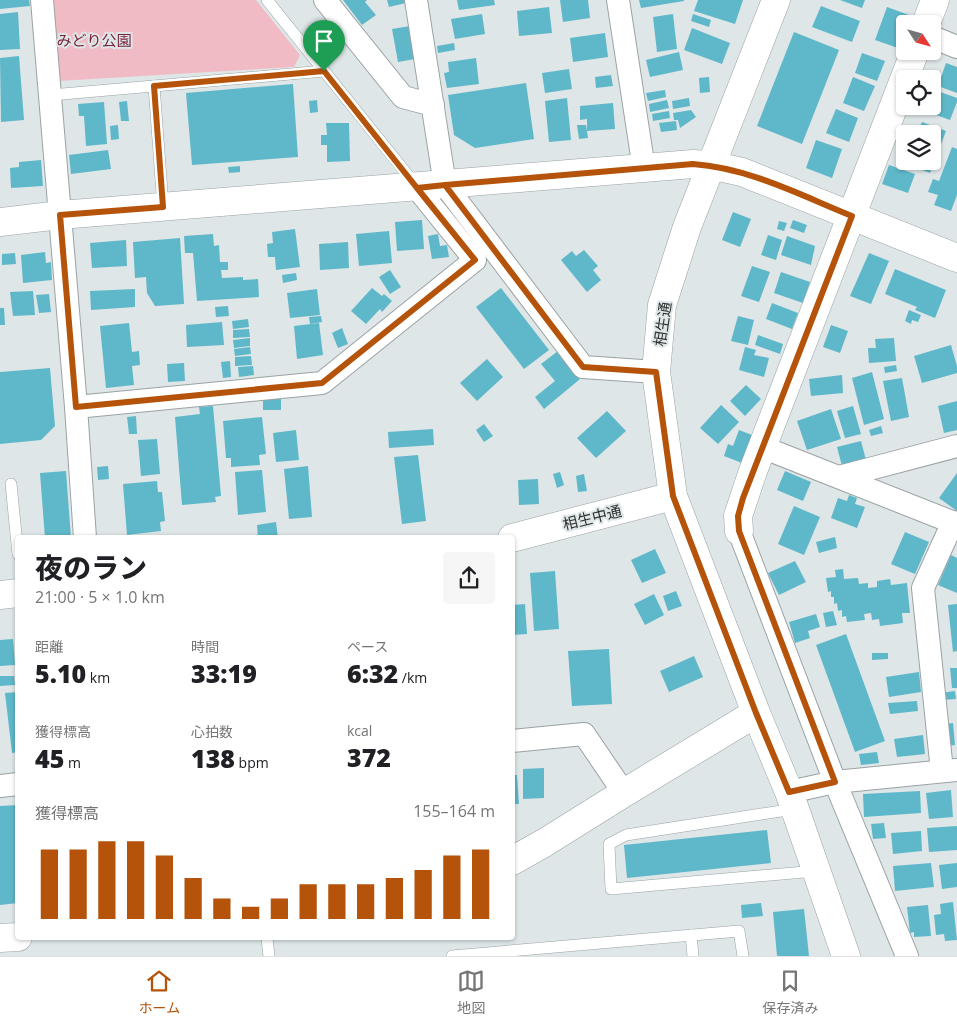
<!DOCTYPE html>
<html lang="ja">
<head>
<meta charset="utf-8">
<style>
  body { margin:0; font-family:"Open Sans","Noto Sans JP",sans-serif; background:#f6f6f6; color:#202124; height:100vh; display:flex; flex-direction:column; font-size:19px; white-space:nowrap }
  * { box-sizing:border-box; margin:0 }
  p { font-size:16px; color:#757577 }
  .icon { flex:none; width:28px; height:28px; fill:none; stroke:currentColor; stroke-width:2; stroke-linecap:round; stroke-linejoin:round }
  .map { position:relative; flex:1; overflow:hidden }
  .panel { position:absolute; left:15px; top:535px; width:500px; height:405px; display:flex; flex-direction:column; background:#fff; border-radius:5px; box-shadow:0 1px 4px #0004 }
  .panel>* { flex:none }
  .needle { width:32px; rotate:126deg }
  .tools { position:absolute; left:896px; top:15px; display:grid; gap:10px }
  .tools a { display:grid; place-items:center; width:45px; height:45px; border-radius:5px; background:#fff; box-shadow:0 1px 4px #0004; font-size:25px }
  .pin { position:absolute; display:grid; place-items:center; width:42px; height:42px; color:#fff; margin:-51px -21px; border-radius:50% 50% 50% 0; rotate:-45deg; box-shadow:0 0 5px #0007 }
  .pin .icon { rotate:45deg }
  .round { display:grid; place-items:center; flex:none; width:52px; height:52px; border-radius:5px; background:#f6f6f6 }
  .overview { display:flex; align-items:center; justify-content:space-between; height:85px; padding:0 20px }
  h1 { font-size:28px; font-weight:800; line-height:38px }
  .stats { display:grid; grid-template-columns:repeat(3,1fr); gap:8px; height:85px; padding:5px 20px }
  .stats div { display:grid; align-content:center }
  .stats b { font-size:25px; font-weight:800 }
  .stats small { font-size:14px; font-weight:400 }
  .stats p { font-size:14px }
  .chart { height:140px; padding:10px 20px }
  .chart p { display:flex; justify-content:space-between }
  .chart svg { width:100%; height:90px; margin-top:5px; stroke:#b45309; stroke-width:6 }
  .tabs { display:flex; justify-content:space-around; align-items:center; height:70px; border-top:1px solid #e0e0e0; background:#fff; font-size:14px; color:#757577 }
  .tabs a { display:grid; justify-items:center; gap:2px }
  .tabs .active { color:#b45309 }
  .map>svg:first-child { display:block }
</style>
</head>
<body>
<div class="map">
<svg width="957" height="956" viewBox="0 0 957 956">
  <rect width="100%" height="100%" fill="#dee6e7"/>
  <!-- green -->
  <polygon fill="#f1bbc5" points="50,0 256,0 300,55 294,67 58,81"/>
  <!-- building -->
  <g fill="#5fb8c9">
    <polygon points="0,0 29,0 30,6 0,9"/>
    <polygon points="343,0 367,0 365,2 376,15 362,25"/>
    <polygon points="387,0 405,0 406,3 389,7"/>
    <polygon points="457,0 494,0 495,5 459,10"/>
    <polygon points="560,0 588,0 590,18 563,22"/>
    <polygon points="639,0 684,0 684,1 641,8"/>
    <polygon points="698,0 743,0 735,24 694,11"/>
    <polygon points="840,0 865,0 862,8"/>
    <polygon points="821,6 860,21 852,42 812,27"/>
    <polygon points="549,7 552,33 519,36 517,11"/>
    <polygon points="887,7 909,15 898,48 875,40"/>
    <polygon points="18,12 20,49 0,50 0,14"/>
    <polygon points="482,14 485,34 455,39 451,19"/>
    <polygon points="673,14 677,49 657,52 653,17"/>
    <polygon points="693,14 711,20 709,27 691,21"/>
    <polygon points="410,26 415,59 398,62 392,29"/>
    <polygon points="692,28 730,43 722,64 684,50"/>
    <polygon points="794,32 839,50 802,144 757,126"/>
    <polygon points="605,33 608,57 573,62 570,38"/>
    <polygon points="454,43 455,50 438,53 437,46"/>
    <polygon points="679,52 683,70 650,77 646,60"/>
    <polygon points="862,53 885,61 877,81 855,73"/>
    <polygon points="19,56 24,120 1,122 0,58"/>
    <polygon points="476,58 479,84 447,88 444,73 449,72 448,62"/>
    <polygon points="946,63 957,67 957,93 938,86"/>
    <polygon points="569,69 572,89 545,93 542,73"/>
    <polygon points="611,75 613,86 596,88 595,77"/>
    <polygon points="709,77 710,92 700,93 699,78"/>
    <polygon points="853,77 875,86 864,111 843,103"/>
    <polygon points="526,83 534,139 475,148 454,135 448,95"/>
    <polygon points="293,84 298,157 192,165 186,93"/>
    <polygon points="932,89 957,98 957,102 950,120 922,110 923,106 932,106"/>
    <polygon points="665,90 666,97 648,101 646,93"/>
    <polygon points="567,98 571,140 549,142 545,101"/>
    <polygon points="689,98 690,106 673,109 672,101"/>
    <polygon points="317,100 318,112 310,113 309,101"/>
    <polygon points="667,100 669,108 650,112 649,104"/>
    <polygon points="127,101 129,121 121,121 119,102"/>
    <polygon points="104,102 107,144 86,146 84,116 79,116 78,104"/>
    <polygon points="613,103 615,129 587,131 587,119 580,120 580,106"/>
    <polygon points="836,109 858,118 849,142 826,133"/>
    <polygon points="691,110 696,117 680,128 678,120 680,120 674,120 673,113"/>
    <polygon points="669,111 670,118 653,121 652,114"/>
    <polygon points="676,121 677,130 661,132 659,123"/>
    <polygon points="922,122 946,131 930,173 903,163 904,161 932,161 932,134 917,134"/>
    <polygon points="326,123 349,123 350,161 327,162 327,145 321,145 321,135 327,135"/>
    <polygon points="118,125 119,139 111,140 110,126"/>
    <polygon points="577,125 586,125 588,138 579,139"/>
    <polygon points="816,140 842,149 832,178 806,168"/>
    <polygon points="952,147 957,149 957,195 951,211 934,205 938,195 928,192 933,179 939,181"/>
    <polygon points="108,150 111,169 71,174 69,155"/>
    <polygon points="41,160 43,186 11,188 10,168 19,167 19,162"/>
    <polygon points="889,165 915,174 908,193 882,184"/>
    <polygon points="240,166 240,172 229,173 228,167"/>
    <polygon points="733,212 751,219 740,247 722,240"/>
    <polygon points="422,220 424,249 397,251 395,222"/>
    <polygon points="793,220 807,225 804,233 790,228"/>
    <polygon points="779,221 787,223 784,231 777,229"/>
    <polygon points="295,229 300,267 276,270 275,257 268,257 267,244 273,243 272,232"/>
    <polygon points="389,231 392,263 359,266 356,234"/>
    <polygon points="213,234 214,246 219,245 220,262 228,262 228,270 221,270 222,278 243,277 243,280 258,279 259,297 197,301 193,253 185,253 184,236"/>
    <polygon points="438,234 440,246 447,245 449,257 432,259 428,236"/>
    <polygon points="768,235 782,240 776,260 761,255"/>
    <polygon points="787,236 815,246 811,265 781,255"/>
    <polygon points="180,238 184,304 155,306 147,293 146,277 135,278 133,242"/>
    <polygon points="126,240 127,266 92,268 90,243"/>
    <polygon points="348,242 349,268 320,270 319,244"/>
    <polygon points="584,250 598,266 593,270 601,280 587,292 561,260 572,251 576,256"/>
    <polygon points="45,252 46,263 51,262 52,280 23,283 21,255"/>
    <polygon points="15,253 16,264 2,265 2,254"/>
    <polygon points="869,253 889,261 871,304 850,296"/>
    <polygon points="752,266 770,272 759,302 741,296"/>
    <polygon points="895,269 946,290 935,318 915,310 917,307 885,294"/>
    <polygon points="390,270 401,287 390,294 379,277"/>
    <polygon points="781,272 810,282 803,303 774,293"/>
    <polygon points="296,273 297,280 283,283 282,275"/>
    <polygon points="372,288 382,296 384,294 392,301 382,312 380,309 366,324 351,311"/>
    <polygon points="501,288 549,350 524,369 476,307"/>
    <polygon points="135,289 135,307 91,310 90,291"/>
    <polygon points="317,289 320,315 290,318 287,293"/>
    <polygon points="33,291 35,315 13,316 10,292"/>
    <polygon points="49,294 51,312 39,313 36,295"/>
    <polygon points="772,303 798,313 792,329 766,319"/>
    <polygon points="228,306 229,316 216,317 215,307"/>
    <polygon points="0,308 4,308 5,325 0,325"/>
    <polygon points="909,310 921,315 918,322 912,320 911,324 905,321"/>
    <polygon points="321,316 322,322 310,324 309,317"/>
    <polygon points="738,316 754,320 748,345 731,341"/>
    <polygon points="248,319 249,327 233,329 232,321"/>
    <polygon points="222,322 224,345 187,347 186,325"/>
    <polygon points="129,323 132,352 139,351 140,365 132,366 134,385 106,388 100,326"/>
    <polygon points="319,323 323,355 297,359 294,326"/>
    <polygon points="831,325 848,331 840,353 823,347"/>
    <polygon points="342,328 348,344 338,348 332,333"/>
    <polygon points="249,329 250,337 233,338 233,330"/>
    <polygon points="758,335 783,344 780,354 755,345"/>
    <polygon points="250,338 250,346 234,348 233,340"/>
    <polygon points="894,338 896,361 869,363 868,348 876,348 875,339"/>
    <polygon points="951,345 957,366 957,373 922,383 914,356"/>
    <polygon points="250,347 251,354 235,356 234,349"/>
    <polygon points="745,347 756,350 754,355 769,358 764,377 739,370"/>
    <polygon points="558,351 580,379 544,409 535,397 555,381 541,364"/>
    <polygon points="251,356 252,365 235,366 235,357"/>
    <polygon points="487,359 503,377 477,401 460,383"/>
    <polygon points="230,361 231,377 223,378 221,362"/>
    <polygon points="184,363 185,381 168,382 167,364"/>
    <polygon points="896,365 897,371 885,373 884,367"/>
    <polygon points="253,366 254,375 239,377 238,367"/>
    <polygon points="50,368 55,426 41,440 0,444 0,372"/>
    <polygon points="872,372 884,419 864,425 852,378"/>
    <polygon points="842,375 843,393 811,396 809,379"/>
    <polygon points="902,378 909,417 891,421 883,381"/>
    <polygon points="746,385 761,399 745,416 730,401"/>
    <rect x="263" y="399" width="18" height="11"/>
    <polygon points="957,401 957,430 944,433 938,406"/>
    <polygon points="721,405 739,422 718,444 700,428"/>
    <polygon points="213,406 221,496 215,497 216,502 182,505 175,417 200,414 199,407"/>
    <polygon points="853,406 861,434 845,438 837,411"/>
    <polygon points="831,409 841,439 807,450 797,421"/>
    <polygon points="607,411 626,431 596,458 577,438"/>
    <polygon points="136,416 137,434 129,434 127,417"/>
    <polygon points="262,417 266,454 259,455 260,465 231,467 231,458 226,458 223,421"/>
    <polygon points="484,424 493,436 484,442 476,430"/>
    <polygon points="881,426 883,433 871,436 869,430"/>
    <polygon points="433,429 434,445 389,448 388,432"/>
    <polygon points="296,430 299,460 276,462 273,433"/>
    <polygon points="739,430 752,435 742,463 724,456 728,444 733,446"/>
    <polygon points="157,439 160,474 141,476 138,440"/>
    <polygon points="861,441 866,460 842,466 837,447"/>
    <polygon points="418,455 426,521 402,524 394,457"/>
    <polygon points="108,466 109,479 98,480 97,467"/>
    <polygon points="308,466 312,517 289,519 284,469"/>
    <polygon points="262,470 266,512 238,515 235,472"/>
    <polygon points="66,471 71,538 45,538 40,473"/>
    <polygon points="785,471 811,482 803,501 777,490"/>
    <polygon points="560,472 564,485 557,488 553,474"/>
    <polygon points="957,473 957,511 939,498"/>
    <polygon points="584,474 587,491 578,492 576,476"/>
    <polygon points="538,479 539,504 519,505 518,480"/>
    <polygon points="157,481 158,492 162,492 165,521 160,522 161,531 127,535 123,484"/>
    <polygon points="849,495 857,498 855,504 865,507 857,528 831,518 838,498 847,501"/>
    <polygon points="794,506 820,517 804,555 778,544"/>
    <polygon points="276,522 278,538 258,538 257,525"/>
    <polygon points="905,532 929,542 915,574 891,564"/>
    <polygon points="835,537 837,548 819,553 816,542"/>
    <polygon points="655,549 666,573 642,583 631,560"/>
    <polygon points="951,555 957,558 957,593 938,585"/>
    <polygon points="795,561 806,582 779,595 768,573"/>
    <polygon points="843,569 844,579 858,578 859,584 868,583 868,588 877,587 877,581 890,579 891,585 907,583 910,613 902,613 903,623 880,626 879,619 872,620 871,613 864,614 865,620 847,622 846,616 842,617 842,610 838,611 837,603 834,604 834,597 831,597 831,591 828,592 826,578 836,577 835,570"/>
    <polygon points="555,571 559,629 534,631 530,573"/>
    <polygon points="676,591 682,606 668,611 663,596"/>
    <polygon points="654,594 664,615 645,625 634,604"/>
    <polygon points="525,604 527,634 512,635 512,605"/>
    <polygon points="957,604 957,651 953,652 948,605"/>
    <polygon points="833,611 837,625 826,627 823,613"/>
    <polygon points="816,614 820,627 808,631 810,638 795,643 789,622"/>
    <polygon points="846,634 885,741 855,752 816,645"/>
    <polygon points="13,639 15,665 0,666 0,640"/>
    <polygon points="609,649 612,704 572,706 568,651"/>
    <polygon points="872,653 888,653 888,659 872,660"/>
    <polygon points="694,656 703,677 669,692 660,671"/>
    <polygon points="950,668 957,668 957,688 952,688"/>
    <polygon points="919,672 921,692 889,697 886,677"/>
    <polygon points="0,676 14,676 15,685 0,686"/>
    <polygon points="955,691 956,699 942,700 941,693"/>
    <polygon points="18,692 18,752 12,753 5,693"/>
    <polygon points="917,701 918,711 890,714 888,703"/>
    <polygon points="953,723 955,745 948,746 945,724"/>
    <polygon points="923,735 925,754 897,757 894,739"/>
    <polygon points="877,752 879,763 861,765 859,754"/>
    <polygon points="544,768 544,798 523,799 523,769"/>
    <polygon points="512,775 517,775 519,804 512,804"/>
    <polygon points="951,790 953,817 929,819 926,793"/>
    <polygon points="920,791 921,813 864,817 863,794"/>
    <polygon points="18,805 18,903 0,905 0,806"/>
    <polygon points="884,823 886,838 873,839 871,824"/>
    <polygon points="957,826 957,850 929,852 927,828"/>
    <polygon points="767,830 771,863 627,878 624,845"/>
    <polygon points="921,831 922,851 893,854 891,833"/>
    <polygon points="931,863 934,887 895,891 893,866"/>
    <polygon points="957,863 957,887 942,889 939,865"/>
    <polygon points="953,902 957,940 945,941 944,934 936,935 934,915 941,914 940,904"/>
    <polygon points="761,903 763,916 742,918 741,905"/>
    <polygon points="928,905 931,936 914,937 914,932 910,933 907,907"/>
    <polygon points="804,909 809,956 777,956 773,912"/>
  </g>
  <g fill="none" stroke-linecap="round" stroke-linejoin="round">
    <defs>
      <g id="lane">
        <polyline points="267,0 415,184"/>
        <polyline points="154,86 163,206"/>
        <polyline points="51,95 324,71"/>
        <polyline points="11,484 18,554"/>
        <polyline points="794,809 626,835 609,844 611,889 816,871"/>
        <polyline points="691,935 693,956"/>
        <polyline points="267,938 269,956"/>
        <polyline points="452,956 739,931 743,956"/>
      </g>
      <g id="street">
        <polyline points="42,0 76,407 85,538"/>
        <polyline points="325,0 403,97 433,105"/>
        <polyline points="416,0 445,185 583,367 656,372"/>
        <polyline points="618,0 644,169"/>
        <polyline points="932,37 957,47"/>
        <polyline points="76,407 322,383 475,260 417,188"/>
        <polyline points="762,447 957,524"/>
        <polyline points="839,477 957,446"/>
        <polyline points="739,531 835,782 907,956"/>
        <polyline points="512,741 584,734 624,793"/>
        <polyline points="942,771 923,588 953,522"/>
        <polyline points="0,786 18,784"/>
        <polyline points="789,792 835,782 956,770"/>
      </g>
      <g id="secondary">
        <polyline points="776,0 687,227 662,305 656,372 673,496 756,713 789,792 846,956"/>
        <polyline points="926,24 935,0"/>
        <polyline points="0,222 60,215 693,164 710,165 742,172 957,258"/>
        <polyline points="739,531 738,516 753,471 915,51"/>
        <polyline points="512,538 673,496"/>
        <polyline points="0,595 18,593"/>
        <polyline points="512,861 544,843 624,793 756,713"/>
        <polyline points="0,938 18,937"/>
      </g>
    </defs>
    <!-- lane casing -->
    <use href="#lane" stroke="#9ba2a4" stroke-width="12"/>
    <!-- street casing -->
    <use href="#street" stroke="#9ba2a4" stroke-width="24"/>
    <!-- secondary casing -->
    <use href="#secondary" stroke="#9ba2a4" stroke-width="29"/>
    <!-- lane -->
    <use href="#lane" stroke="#fff" stroke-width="11"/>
    <!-- street -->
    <use href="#street" stroke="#fff" stroke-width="22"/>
    <!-- secondary -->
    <use href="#secondary" stroke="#fff" stroke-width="28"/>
  </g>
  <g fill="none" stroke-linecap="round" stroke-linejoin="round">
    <defs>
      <path id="route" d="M324,71L154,86L163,207L60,215L76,407L322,383L475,260L417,188L445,185L583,367L656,372L673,496L756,713L789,792L835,782L739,531L738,516L743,498L852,216C800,195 749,168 693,164L445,185L417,188L324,71"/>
    </defs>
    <!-- route casing -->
    <use href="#route" stroke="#fff" stroke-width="10"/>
    <!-- route -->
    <use href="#route" stroke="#b45309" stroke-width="6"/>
  </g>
  <g text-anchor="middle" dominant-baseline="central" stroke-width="4" stroke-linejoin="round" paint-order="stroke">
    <!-- park labels -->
    <g font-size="15" fill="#78233c" stroke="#dee6e7">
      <text x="94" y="40">みどり公園</text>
    </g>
    <!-- street labels -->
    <g font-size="15" fill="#2d3030" stroke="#dee6e7">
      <text transform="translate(662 324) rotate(-82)">相生通</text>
      <text transform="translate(592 517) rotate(-14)">相生中通</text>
    </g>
  </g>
</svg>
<div class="tools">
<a><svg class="needle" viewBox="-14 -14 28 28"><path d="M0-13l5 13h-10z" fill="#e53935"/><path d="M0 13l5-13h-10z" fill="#757577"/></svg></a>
<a><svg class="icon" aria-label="locate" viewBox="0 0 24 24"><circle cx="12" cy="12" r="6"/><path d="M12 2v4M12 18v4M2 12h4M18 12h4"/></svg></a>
<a><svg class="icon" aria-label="layers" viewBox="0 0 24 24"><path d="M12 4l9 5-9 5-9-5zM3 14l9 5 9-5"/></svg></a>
</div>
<div class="pin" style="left:324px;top:71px;background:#1e9e55"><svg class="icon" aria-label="arrive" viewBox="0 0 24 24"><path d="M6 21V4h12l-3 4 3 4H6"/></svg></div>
<section class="panel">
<div class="overview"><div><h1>夜のラン</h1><p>21:00 · 5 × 1.0 km</p></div><a class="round"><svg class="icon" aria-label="share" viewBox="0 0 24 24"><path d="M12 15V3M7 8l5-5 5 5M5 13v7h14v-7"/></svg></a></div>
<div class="stats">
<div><p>距離</p><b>5.10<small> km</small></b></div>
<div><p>時間</p><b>33:19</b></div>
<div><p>ペース</p><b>6:32<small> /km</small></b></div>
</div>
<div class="stats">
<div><p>獲得標高</p><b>45<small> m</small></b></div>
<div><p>心拍数</p><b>138<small> bpm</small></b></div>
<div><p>kcal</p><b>372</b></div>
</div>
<div class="chart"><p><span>獲得標高</span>155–164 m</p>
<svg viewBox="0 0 160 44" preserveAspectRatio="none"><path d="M5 44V10M15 44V10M25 44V6M35 44V6M45 44V13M55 44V24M65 44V34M75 44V38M85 44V34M95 44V27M105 44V27M115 44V27M125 44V24M135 44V20M145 44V13M155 44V10"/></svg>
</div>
</section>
</div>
<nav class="tabs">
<a class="active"><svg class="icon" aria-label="home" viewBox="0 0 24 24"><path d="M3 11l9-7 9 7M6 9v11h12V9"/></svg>ホーム</a>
<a><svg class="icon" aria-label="map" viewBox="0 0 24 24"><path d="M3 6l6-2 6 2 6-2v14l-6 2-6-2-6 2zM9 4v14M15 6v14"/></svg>地図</a>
<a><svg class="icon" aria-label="saved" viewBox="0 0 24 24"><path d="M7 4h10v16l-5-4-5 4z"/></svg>保存済み</a>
</nav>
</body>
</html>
